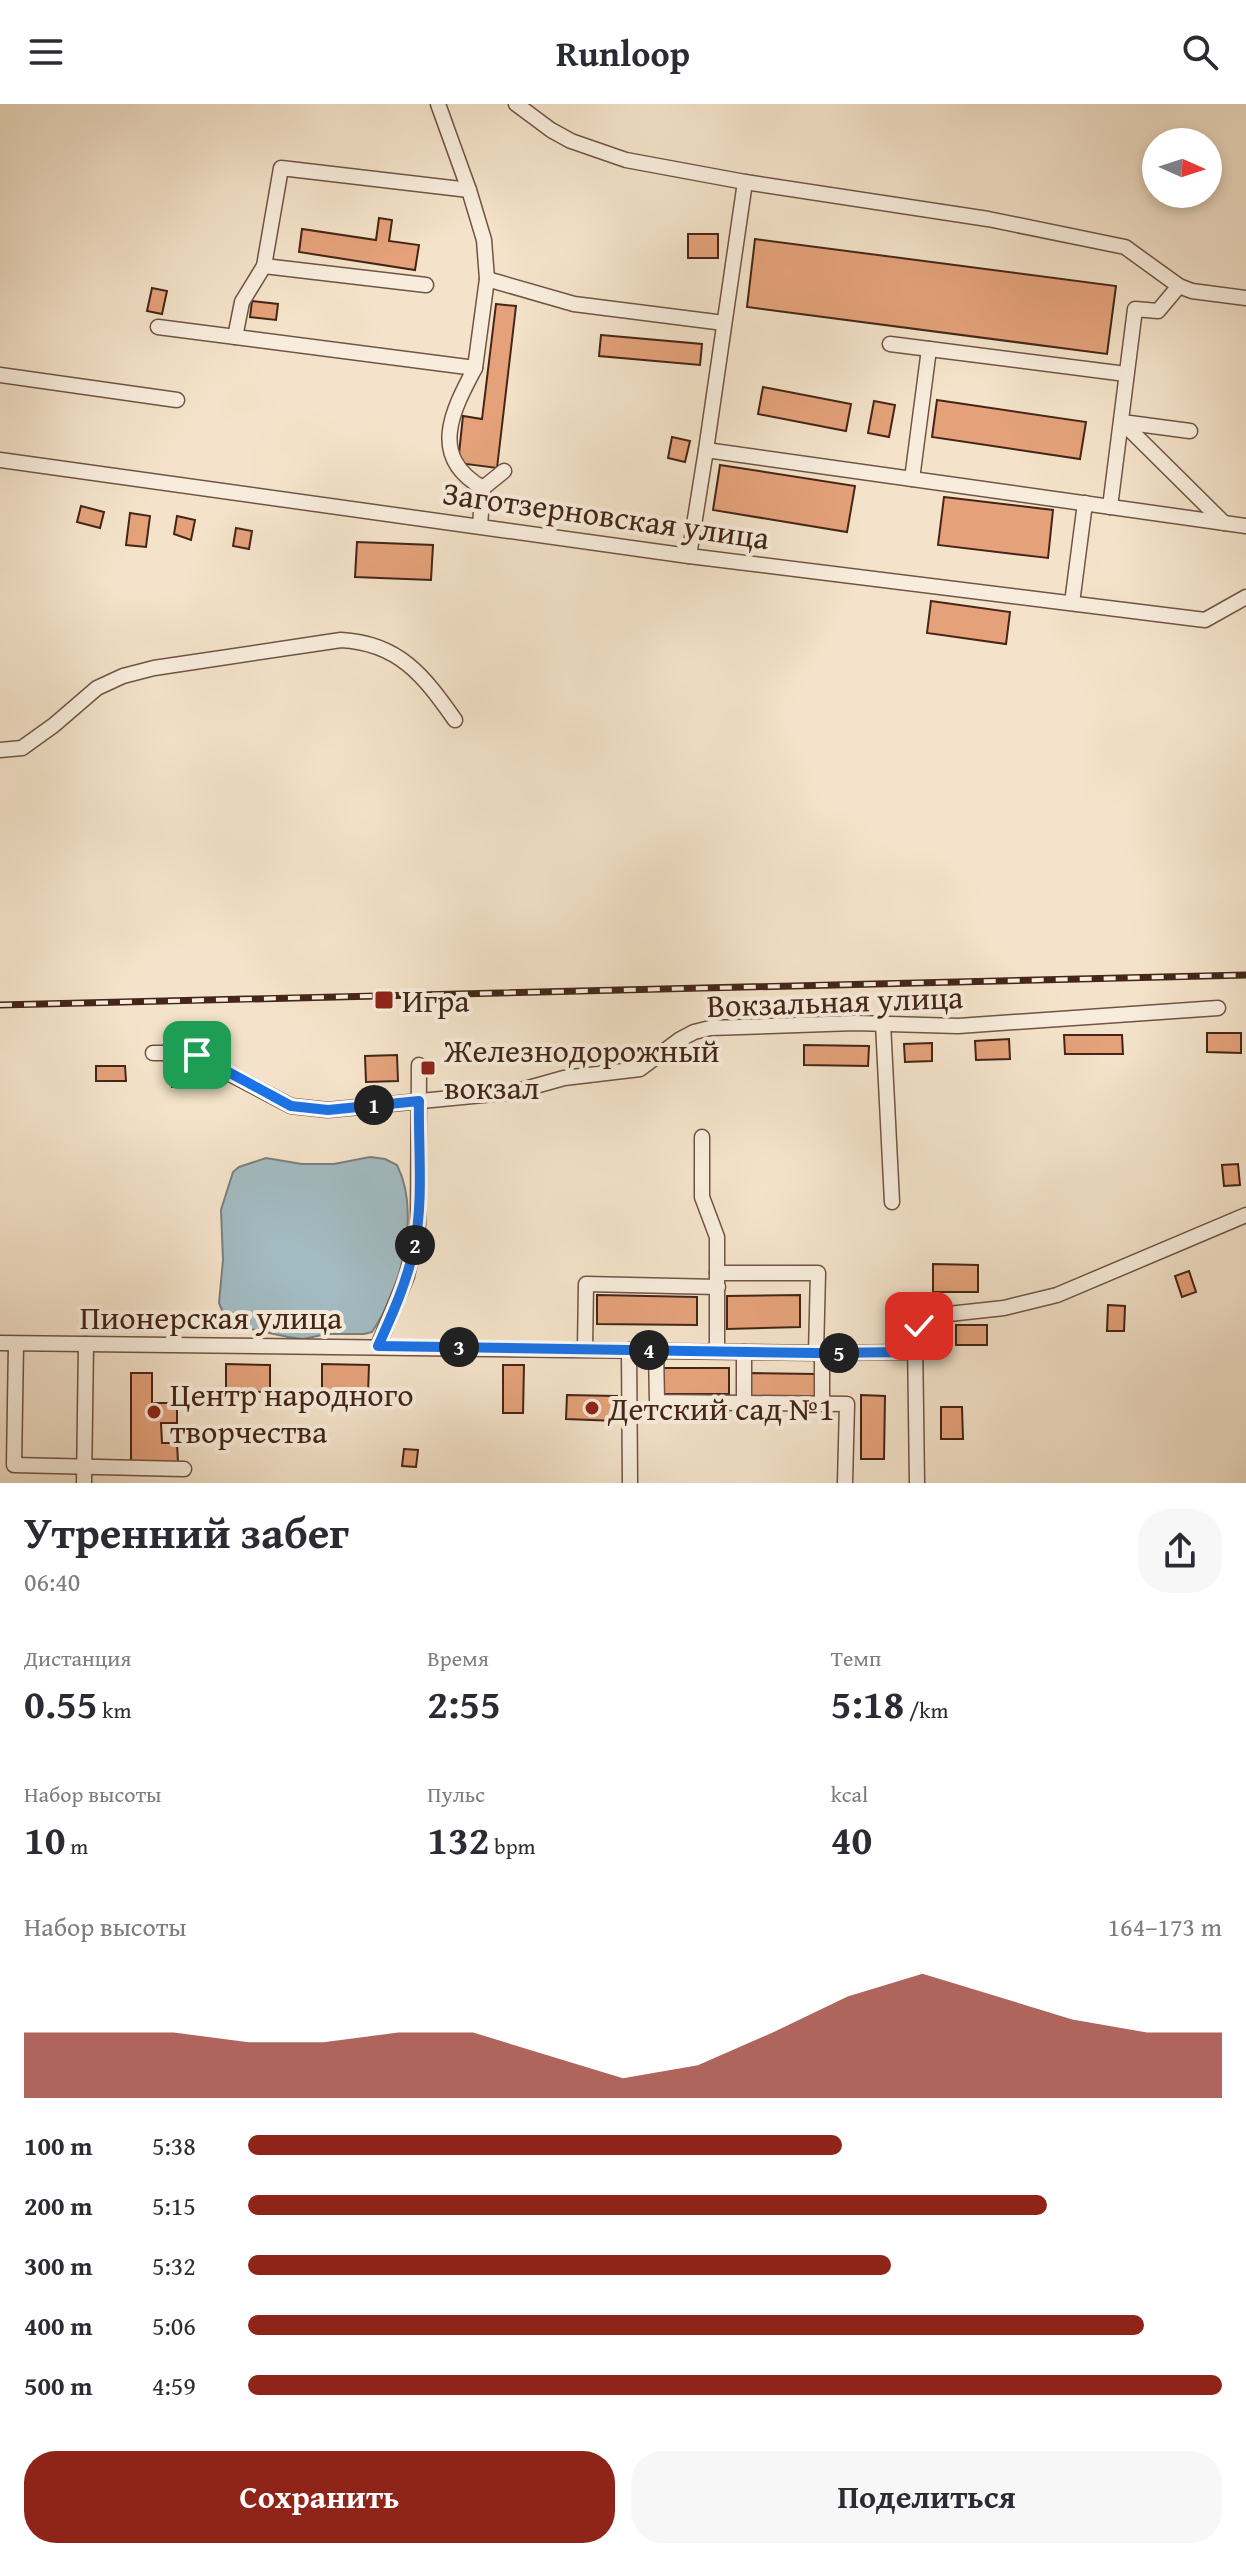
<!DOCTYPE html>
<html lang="ru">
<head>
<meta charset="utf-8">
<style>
  body { margin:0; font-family:"Gentium Book Plus",serif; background:#f7f7f7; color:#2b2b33; height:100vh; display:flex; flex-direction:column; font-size:30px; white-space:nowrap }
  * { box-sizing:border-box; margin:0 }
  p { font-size:26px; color:#7c7c81 }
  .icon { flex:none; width:44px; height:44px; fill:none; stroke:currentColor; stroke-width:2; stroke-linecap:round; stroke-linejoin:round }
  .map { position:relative; height:1379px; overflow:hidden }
  .drawer { display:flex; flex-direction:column; background:#fff; flex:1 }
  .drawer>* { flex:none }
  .needle { width:52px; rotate:93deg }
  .fabs { position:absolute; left:1142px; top:24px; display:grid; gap:16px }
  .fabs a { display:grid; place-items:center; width:80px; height:80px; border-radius:50%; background:#fff; box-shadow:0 4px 12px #0003; font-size:40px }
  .pin { position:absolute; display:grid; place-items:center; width:68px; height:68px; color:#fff; margin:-34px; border-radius:16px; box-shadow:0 4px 12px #0006 }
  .km { position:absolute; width:40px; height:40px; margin:-20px; border-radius:50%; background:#222; color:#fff; font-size:22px; line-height:40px; text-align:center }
  .round { display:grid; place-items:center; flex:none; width:84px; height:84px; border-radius:32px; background:#f7f7f7 }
  .headline { display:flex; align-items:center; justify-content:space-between; height:136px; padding:0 24px }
  h1 { font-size:44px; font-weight:600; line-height:60px }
  .metrics { display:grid; grid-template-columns:repeat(3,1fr); gap:12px; height:136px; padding:8px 24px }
  .metrics div { display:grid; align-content:center }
  .metrics b { font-size:40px; font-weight:600 }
  .metrics small { font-size:22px; font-weight:400 }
  .metrics p { font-size:22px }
  .chart { height:224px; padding:16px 24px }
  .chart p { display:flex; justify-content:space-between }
  .chart svg { width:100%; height:144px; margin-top:8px; fill:#8f2418; opacity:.7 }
  .primary-button { display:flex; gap:16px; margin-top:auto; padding:16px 24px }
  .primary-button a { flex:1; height:92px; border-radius:32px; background:#8f2418; color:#fff; font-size:32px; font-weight:600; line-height:92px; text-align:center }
  .primary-button a+a { background:#f7f7f7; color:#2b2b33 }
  ul { padding:0 24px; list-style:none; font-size:26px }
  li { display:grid; grid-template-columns:128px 96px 1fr; align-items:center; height:60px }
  li i { height:20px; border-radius:10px; background:#8f2418 }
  header { display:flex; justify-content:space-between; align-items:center; height:104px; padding:0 24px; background:#fff; font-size:36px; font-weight:600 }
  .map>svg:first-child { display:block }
</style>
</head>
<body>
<header><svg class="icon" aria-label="menu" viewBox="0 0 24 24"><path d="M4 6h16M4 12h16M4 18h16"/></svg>Runloop<svg class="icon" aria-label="search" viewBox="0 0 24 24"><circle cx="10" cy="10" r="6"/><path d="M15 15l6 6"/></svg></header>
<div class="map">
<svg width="1246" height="1379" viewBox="0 0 1246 1379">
  <rect width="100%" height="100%" fill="#f4e3ca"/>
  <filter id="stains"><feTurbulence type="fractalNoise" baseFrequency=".0025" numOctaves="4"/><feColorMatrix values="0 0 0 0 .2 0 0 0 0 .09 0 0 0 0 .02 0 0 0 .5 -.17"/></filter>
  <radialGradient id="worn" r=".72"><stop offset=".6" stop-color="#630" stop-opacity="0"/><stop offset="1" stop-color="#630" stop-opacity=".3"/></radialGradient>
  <!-- water -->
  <path fill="#a2bbc2" stroke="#7c7f7e" stroke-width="2" d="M370,1053L385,1055L397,1061C421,1109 401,1186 372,1228L364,1230H327L303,1235L288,1233L237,1222L225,1213L219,1199L223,1156L221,1106L233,1068L239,1063L266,1054L302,1060H334Z"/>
  <!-- building -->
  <g fill="#e5a27a" stroke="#442518" stroke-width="2">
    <polygon points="379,114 392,116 389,137 419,141 415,166 299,148 302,125 376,136"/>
    <rect x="688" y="130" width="30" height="24"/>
    <polygon points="755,135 1116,182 1107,250 747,203"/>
    <polygon points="152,184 167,187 162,210 147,207"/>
    <polygon points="252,197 278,200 276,216 250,213"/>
    <polygon points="496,200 516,202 497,364 458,359 463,312 482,315"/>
    <polygon points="601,231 702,240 700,261 599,252"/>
    <polygon points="763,283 851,300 846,327 758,310"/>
    <polygon points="937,296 1086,318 1080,355 932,333"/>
    <polygon points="874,297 895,301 889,333 868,329"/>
    <polygon points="672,333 690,337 685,358 668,354"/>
    <polygon points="720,361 855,382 847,428 713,406"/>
    <polygon points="944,393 1053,406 1048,454 938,441"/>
    <polygon points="81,402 104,408 100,424 77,418"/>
    <polygon points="130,409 150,412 146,443 126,441"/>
    <polygon points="177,412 195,416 191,436 174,430"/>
    <polygon points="236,424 252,427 249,445 233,442"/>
    <polygon points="357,438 433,441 431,476 355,473"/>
    <polygon points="931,497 1010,508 1006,540 927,529"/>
    <polygon points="1207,929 1241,929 1241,949 1207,948"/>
    <polygon points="1064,931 1122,931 1123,950 1065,950"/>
    <polygon points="1009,935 1010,955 976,956 975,937"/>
    <polygon points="932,939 932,957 905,958 904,940"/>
    <polygon points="804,941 869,942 868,962 804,961"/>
    <polygon points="397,951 398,977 366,978 365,952"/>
    <polygon points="173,959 206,960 205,983 172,983"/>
    <polygon points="96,962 125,962 126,977 96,977"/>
    <polygon points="1238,1060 1240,1081 1224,1082 1222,1061"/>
    <polygon points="933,1160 978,1161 978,1188 933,1188"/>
    <polygon points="1189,1167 1196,1188 1182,1193 1175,1172"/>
    <polygon points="597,1191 697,1193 697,1221 597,1220"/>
    <polygon points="800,1191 800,1223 727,1225 727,1192"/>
    <polygon points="1108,1201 1125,1202 1124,1227 1107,1227"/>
    <rect x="956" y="1221" width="31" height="20"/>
    <polygon points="226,1260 270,1261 270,1288 226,1287"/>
    <polygon points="322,1260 369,1261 368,1290 322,1288"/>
    <polygon points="503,1261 524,1261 523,1309 503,1309"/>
    <rect x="663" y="1264" width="66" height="26"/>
    <polygon points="131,1269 152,1269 152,1299 177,1299 177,1319 161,1319 162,1339 177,1339 178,1358 131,1358"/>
    <polygon points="751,1269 816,1270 815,1294 751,1293"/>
    <polygon points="567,1291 617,1292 616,1317 566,1315"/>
    <polygon points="861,1291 885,1292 884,1355 861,1355"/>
    <polygon points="941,1303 962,1303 963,1335 941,1335"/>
    <polygon points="404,1345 418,1346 416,1363 402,1362"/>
  </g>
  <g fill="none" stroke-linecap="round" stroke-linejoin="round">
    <defs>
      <g id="minor">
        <polyline points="438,0 469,86 484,136 487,175"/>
        <polyline points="516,0 551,26 571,37 626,56 745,78 988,115 1125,143 1179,182 1192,187 1246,194"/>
        <polyline points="264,162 426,181"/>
        <polyline points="158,223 475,264 487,175 574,200 724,219"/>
        <polyline points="235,233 242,198 264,162 281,64 469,86"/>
        <polyline points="890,240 1126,270"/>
        <path d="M475,264C452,307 428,353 483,384L480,421"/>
        <polyline points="0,271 177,296"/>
        <polyline points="1122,318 1224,419"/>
        <polyline points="1122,318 1190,327"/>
        <polyline points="706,346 745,78"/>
        <polyline points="0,356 689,452 1205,516 1246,493"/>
        <polyline points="912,375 929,245"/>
        <polyline points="483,384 504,367"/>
        <polyline points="1110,403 1135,205 1158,207 1179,182"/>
        <polyline points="689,452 706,346 1246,422"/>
        <polyline points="1072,499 1085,399"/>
        <path d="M0,646L22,644L54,621L97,584L123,572L154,564L341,536C399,539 424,572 455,616"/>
        <polyline points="883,919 892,1098"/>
        <polyline points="153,949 190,949 291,1002 328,1006 514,988 564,974 640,965 679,936 694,928 710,924 855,919 958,922 1218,904"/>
        <polyline points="702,1033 702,1093 717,1133 717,1247"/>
        <polyline points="717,1169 818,1169 816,1249"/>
        <polyline points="0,1239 822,1249 914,1248"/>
        <polyline points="16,1240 14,1361 184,1365"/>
        <polyline points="378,1242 407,1172 418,1121 419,961"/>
        <polyline points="585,1245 586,1180 718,1183"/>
        <polyline points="629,1246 630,1379"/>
        <polyline points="656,1246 657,1298 847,1300 845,1379"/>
        <polyline points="744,1248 744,1299"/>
        <polyline points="822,1300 822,1249"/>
        <polyline points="84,1379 86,1240"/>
        <polyline points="917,1379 915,1235 919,1222 930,1212 1004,1204 1057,1191 1246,1111"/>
      </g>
    </defs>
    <!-- minor casing -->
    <use href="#minor" stroke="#705444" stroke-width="17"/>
    <!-- minor -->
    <use href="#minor" stroke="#f8eddd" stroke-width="14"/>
    <defs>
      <polyline id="rail" points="0,901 1246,871"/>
    </defs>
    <!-- rail casing -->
    <use href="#rail" stroke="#442518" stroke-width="7"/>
    <!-- rail -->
    <use href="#rail" stroke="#f8eddd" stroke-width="4" stroke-dasharray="12" stroke-linecap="butt"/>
  </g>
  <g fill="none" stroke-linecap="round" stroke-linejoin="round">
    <defs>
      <path id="route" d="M197,951L291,1002L328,1006L419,997C418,1044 424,1097 414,1144C407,1178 392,1211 378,1242L816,1249L914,1248L919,1222"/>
    </defs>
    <!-- route casing -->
    <use href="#route" stroke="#fff" stroke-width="16"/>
    <!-- route -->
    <use href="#route" stroke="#1a73e8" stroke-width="10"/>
  </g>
  <!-- markers -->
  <g fill="#8f2418" stroke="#f8eddd" stroke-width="3">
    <rect x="374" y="886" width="20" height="20" rx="4"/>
    <rect x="420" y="956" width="16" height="16" rx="4"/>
    <circle cx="592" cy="1304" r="8"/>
    <circle cx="154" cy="1308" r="8"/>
  </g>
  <g text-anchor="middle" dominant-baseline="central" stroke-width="8" stroke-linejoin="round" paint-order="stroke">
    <!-- street labels -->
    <g font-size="32" fill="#442518" stroke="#f8eddd">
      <text transform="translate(606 411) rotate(8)">Заготзерновская улица</text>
      <text transform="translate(835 897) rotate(-2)">Вокзальная улица</text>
      <text x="211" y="1213">Пионерская улица</text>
    </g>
    <!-- poi labels -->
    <g font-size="32" fill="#442518" stroke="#f8eddd" text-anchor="start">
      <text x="402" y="896">Игра</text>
      <text x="444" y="946">Железнодорожный<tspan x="444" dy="37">вокзал</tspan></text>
      <text x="170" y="1290">Центр народного<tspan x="170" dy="37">творчества</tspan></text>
      <text x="608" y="1304">Детский сад №1</text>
    </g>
  </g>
  <rect width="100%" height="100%" filter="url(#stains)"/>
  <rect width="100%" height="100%" fill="url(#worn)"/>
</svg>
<div class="fabs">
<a><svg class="needle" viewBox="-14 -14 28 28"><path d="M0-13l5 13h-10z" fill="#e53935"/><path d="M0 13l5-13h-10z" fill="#7c7c81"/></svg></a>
</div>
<div class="pin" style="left:197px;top:951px;background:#1e9e55"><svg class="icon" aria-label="arrive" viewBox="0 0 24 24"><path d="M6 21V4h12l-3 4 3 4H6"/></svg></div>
<div class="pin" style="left:919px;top:1222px;background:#d93025"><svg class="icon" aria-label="check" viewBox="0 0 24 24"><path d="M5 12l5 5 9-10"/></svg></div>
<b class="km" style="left:374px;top:1001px">1</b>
<b class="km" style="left:415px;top:1141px">2</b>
<b class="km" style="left:459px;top:1243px">3</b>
<b class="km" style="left:649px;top:1246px">4</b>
<b class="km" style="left:839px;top:1249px">5</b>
</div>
<section class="drawer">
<div class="headline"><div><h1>Утренний забег</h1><p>06:40</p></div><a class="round"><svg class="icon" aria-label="share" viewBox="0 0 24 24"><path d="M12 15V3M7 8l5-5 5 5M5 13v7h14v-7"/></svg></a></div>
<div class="metrics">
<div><p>Дистанция</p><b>0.55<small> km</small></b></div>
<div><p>Время</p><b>2:55</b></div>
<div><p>Темп</p><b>5:18<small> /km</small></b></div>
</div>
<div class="metrics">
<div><p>Набор высоты</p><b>10<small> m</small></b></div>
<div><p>Пульс</p><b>132<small> bpm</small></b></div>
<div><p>kcal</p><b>40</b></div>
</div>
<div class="chart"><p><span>Набор высоты</span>164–173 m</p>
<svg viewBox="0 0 160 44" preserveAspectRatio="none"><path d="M0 44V24L10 24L20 24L30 27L40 27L50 24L60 24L70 31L80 38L90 34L100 24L110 13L120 6L130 13L140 20L150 24L160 24V44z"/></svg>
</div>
<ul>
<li><b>100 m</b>5:38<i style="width:61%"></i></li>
<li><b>200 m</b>5:15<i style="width:82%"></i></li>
<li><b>300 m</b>5:32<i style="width:66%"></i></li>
<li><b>400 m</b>5:06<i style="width:92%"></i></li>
<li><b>500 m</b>4:59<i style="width:100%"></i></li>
</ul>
<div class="primary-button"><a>Сохранить</a><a>Поделиться</a></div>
</section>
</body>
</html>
